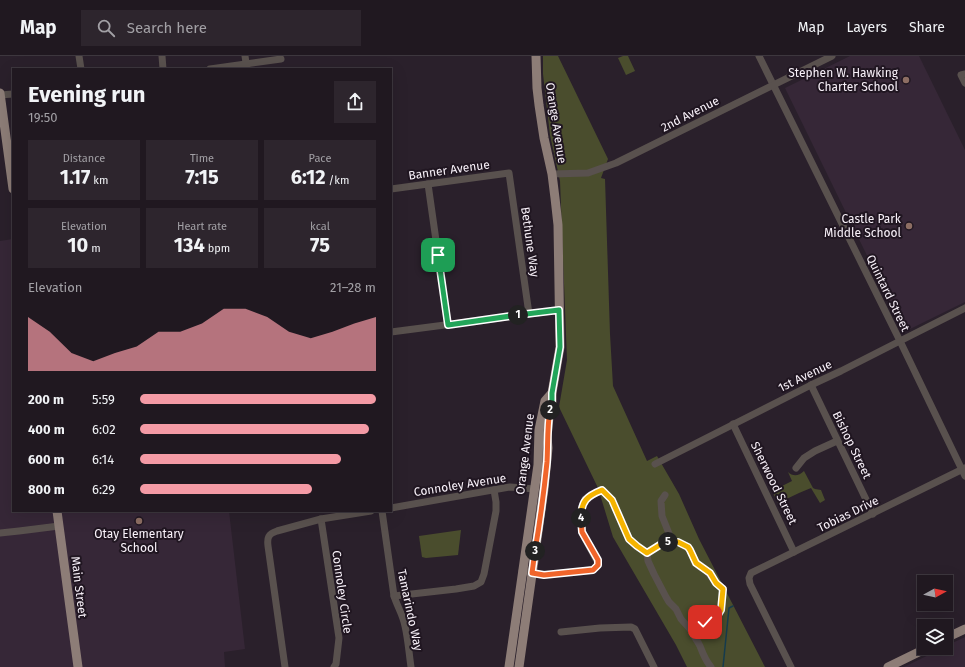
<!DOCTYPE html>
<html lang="en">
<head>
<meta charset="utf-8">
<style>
  body { margin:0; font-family:"Fira Sans",sans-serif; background:#2d252d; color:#f1f3f6; height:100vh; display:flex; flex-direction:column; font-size:15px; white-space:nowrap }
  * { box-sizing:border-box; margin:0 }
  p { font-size:13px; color:#a2a0a5 }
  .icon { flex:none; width:22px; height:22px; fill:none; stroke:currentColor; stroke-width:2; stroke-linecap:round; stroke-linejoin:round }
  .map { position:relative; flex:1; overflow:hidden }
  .panel { position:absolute; left:12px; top:12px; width:380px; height:444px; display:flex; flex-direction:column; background:#201820; border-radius:0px; box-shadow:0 4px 16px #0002,0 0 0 1px #3d373e }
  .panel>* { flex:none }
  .needle { width:26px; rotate:82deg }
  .buttons { position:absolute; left:917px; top:519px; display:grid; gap:8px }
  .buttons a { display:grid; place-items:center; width:36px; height:36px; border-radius:0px; background:#201820; box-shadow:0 4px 16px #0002,0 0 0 1px #3d373e; font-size:20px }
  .pin { position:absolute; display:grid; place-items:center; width:34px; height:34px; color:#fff; margin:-17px; border-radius:8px; box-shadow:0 2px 6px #0006 }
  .km { position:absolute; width:20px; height:20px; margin:-10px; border-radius:50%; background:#222; color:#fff; font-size:11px; line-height:20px; text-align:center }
  .round { display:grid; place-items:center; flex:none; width:42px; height:42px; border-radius:0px; background:#2d252d }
  .headline { display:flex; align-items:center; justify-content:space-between; height:68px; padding:0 16px }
  h1 { font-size:22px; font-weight:700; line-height:30px }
  .stats { display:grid; grid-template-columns:repeat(3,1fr); gap:6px; height:68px; padding:4px 16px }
  .stats div { display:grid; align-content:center; border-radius:0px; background:#2d252d; text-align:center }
  .stats b { font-size:20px; font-weight:700 }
  .stats small { font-size:11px; font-weight:400 }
  .stats p { font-size:11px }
  .chart { height:112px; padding:8px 16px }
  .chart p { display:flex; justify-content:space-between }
  .chart svg { width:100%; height:72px; margin-top:4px; fill:#f49aa5; opacity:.7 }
  ul { padding:0 16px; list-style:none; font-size:13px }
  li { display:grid; grid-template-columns:64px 48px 1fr; align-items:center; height:30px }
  li i { height:10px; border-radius:5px; background:#f49aa5 }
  header { display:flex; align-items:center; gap:24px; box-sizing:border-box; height:56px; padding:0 20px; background:#201820; border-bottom:1px solid #3d373e }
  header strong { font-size:19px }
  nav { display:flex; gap:22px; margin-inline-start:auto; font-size:14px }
  .search { width:280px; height:36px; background:#2d252d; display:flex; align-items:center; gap:10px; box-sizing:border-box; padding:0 14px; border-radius:0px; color:#a2a0a5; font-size:15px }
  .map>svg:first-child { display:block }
</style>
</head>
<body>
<header>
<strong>Map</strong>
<div class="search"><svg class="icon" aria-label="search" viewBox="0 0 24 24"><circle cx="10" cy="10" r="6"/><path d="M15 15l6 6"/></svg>Search here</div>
<nav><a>Map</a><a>Layers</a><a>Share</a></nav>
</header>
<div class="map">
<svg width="965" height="611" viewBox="0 0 965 611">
  <rect width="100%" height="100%" fill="#2a202b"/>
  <!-- built -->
  <g fill="#362737">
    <polygon points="850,0 919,0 965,94 965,246 908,274 905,274 903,273 785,32"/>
    <polygon points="13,183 13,455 229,455 245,593 224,596 225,611 0,611 0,185"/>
    <polygon points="965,581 965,611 904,611 943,592 946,592 946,590"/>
  </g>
  <!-- green -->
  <g fill="#4a4d2d">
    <polygon points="543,0 558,0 608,103 601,122 605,123 610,278 613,330 647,405 657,400 679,438 699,483 765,611 687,611 676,589 613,481 598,432 559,351 567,304 560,125 550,79 543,18"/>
    <polygon points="623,0 628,0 635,15 626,19 618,2"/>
    <path d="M804,415L813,432L815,433L821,434L825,444L820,447L811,432L799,437L778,447L772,435L792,425L788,416C793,421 799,420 804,415Z"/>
    <polygon points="461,474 458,499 426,502 422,501 419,480"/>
  </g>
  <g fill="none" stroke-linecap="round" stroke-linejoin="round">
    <!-- stream -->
    <polyline stroke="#153b4d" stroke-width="1.5" points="723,611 729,552 733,550"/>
    <!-- minor -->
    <g stroke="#59514e" stroke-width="7">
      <polyline points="79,0 81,13"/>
      <polyline points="162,0 163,13"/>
      <polyline points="245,0 247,13"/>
      <polyline points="759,0 900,285 965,420"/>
      <polyline points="210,13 281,3"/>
      <polyline points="965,18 961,19 965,27"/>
      <polyline points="0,39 13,38"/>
      <polyline points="552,118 588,117 616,107 832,0"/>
      <polyline points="428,128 448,269"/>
      <polyline points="391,133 509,117 529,258"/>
      <polyline points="391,276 559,254"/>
      <polyline points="811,329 873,458"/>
      <polyline points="733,368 794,496"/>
      <polyline points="655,408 811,329 841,315 900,285 965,252"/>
      <polyline points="796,412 804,402 815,395 837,385"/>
      <path d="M665,439L661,445L662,460L672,485L678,486L687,491L690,494L696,507L700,511L706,514L716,527L723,533L721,554L718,559L690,573C693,579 697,584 700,590C703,598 705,604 711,611"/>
      <polyline points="391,452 510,431 523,432 534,433"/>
      <path d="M382,455L394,540C397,550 403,559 405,570C408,583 409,597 411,611"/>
      <polyline points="321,463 339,582 336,608 334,611"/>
      <polyline points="0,477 19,475 59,470"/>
      <polyline points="672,485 663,487 647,497 648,505 654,518 666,541 669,546 676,553 681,563 690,573"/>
      <polyline points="522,515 544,519 593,514 598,509 597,505 582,477 581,466 581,455 585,443 596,437 602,434 612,444 629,483 637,490 647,497"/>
      <polyline points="394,540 456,533 474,530 481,526 484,518 496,455 496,446 494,434"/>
      <polyline points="561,576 600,572 631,571 635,573 654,611"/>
      <path d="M285,611L268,490C267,482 268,478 277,475L321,463L371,455"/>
      <polyline points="791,611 750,528 749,522 751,517 965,412"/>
    </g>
    <!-- major -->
    <g stroke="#8d7d77" stroke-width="9">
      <polyline points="0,37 13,133"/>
      <polyline points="57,455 78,611"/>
      <polyline points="946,582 965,573"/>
      <polyline points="509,611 538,409 539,374 545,345 552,337 560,291 558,169 555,142 552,118 544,82 539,49 537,32 536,0"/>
      <polyline points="519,611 544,433 548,392 547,381 549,361 552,347 552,337"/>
      <polyline points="888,611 927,592"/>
    </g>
  </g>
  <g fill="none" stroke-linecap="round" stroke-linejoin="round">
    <defs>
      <polyline id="split-1" points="438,199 448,269 518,259"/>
      <polyline id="split-2" points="518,259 559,254 560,291 552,337 552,347 550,354"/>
      <path id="split-3" d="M535,495C540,465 544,436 547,406C548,389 547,371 550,354"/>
      <polyline id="split-4" points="535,495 532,517 544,519 593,514 598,509 598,504 582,476 581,462"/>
      <path id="split-5" d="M581,462C581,445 587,440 602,434L612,444L629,483L637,490L647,497L663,487L668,486"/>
      <polyline id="split-6" points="668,486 678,486 688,491 690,494 696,507 710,517 716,527 723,533 721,554 718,559 705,566"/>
    </defs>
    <!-- split-1 casing -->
    <use href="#split-1" stroke="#fff" stroke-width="8"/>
    <!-- split-2 casing -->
    <use href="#split-2" stroke="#fff" stroke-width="8"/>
    <!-- split-3 casing -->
    <use href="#split-3" stroke="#fff" stroke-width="8"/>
    <!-- split-4 casing -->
    <use href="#split-4" stroke="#fff" stroke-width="8"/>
    <!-- split-5 casing -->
    <use href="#split-5" stroke="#fff" stroke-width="8"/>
    <!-- split-6 casing -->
    <use href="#split-6" stroke="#fff" stroke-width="8"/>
    <!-- split-1 -->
    <use href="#split-1" stroke="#22a559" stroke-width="5"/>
    <!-- split-2 -->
    <use href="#split-2" stroke="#22a559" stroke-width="5"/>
    <!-- split-3 -->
    <use href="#split-3" stroke="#f0652b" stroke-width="5"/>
    <!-- split-4 -->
    <use href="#split-4" stroke="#f0652b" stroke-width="5"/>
    <!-- split-5 -->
    <use href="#split-5" stroke="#f5b400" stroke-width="5"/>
    <!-- split-6 -->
    <use href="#split-6" stroke="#f5b400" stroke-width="5"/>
  </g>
  <!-- markers -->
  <g fill="#8d6e63" stroke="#201621" stroke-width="1.5">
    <circle cx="906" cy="24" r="4"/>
    <circle cx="909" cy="170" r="4"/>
    <circle cx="139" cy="465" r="4"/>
  </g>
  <g text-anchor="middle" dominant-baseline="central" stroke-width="4" stroke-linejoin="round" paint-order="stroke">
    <!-- poi labels -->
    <g font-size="12" fill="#f9f2fa" stroke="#201621" text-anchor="end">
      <text x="898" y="17">Stephen W. Hawking<tspan x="898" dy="14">Charter School</tspan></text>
      <text x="901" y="163">Castle Park<tspan x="901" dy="14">Middle School</tspan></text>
      <text x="139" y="478" text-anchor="middle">Otay Elementary<tspan x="139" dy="14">School</tspan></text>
    </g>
    <!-- street labels -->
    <g font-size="12" fill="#f9f2fa" stroke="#201621">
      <text transform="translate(690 58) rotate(-27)">2nd Avenue</text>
      <text transform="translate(556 67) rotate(81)">Orange Avenue</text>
      <text transform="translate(449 114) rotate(-8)">Banner Avenue</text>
      <text transform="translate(530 186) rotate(82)">Bethune Way</text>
      <text transform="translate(888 237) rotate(64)">Quintard Street</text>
      <text transform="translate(805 320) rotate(-26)">1st Avenue</text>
      <text transform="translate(852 389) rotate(64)">Bishop Street</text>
      <text transform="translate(525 398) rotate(-83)">Orange Avenue</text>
      <text transform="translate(774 427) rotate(64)">Sherwood Street</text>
      <text transform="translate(460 429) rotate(-9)">Connoley Avenue</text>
      <text transform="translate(848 458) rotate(-26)">Tobias Drive</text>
      <text transform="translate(79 531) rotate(83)">Main Street</text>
      <text transform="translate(342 536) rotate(82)">Connoley Circle</text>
      <text transform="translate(410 554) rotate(78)">Tamarindo Way</text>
    </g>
  </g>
</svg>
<div class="buttons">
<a><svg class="needle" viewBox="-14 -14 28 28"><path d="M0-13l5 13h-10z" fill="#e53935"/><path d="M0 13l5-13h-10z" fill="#a2a0a5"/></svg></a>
<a><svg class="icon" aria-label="layers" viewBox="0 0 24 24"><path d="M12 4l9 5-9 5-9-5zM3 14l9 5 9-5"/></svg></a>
</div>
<div class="pin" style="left:438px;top:199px;background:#1e9e55"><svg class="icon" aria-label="arrive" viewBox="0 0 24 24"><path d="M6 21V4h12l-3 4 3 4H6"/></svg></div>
<div class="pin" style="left:705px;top:566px;background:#d93025"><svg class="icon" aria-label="check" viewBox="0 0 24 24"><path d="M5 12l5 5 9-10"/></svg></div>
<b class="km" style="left:518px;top:259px">1</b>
<b class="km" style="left:550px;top:354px">2</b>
<b class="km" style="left:535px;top:495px">3</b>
<b class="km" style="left:581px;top:462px">4</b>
<b class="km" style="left:668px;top:486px">5</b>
<section class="panel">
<div class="headline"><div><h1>Evening run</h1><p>19:50</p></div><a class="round"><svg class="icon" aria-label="share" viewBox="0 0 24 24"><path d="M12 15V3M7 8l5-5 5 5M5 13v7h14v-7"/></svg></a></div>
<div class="stats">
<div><p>Distance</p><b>1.17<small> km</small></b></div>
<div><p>Time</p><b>7:15</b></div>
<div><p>Pace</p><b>6:12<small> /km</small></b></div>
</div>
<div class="stats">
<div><p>Elevation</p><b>10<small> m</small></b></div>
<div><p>Heart rate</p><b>134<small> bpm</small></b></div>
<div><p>kcal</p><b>75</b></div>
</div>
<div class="chart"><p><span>Elevation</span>21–28 m</p>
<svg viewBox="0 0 160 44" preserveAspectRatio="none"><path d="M0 44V11L10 20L20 33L30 38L40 33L50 29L60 20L70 20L80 15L90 6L100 6L110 11L120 20L130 24L140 20L150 15L160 11V44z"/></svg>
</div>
<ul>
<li><b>200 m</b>5:59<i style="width:100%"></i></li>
<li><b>400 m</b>6:02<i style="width:97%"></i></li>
<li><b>600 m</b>6:14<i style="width:85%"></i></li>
<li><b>800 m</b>6:29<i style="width:73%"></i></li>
</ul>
</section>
</div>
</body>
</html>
